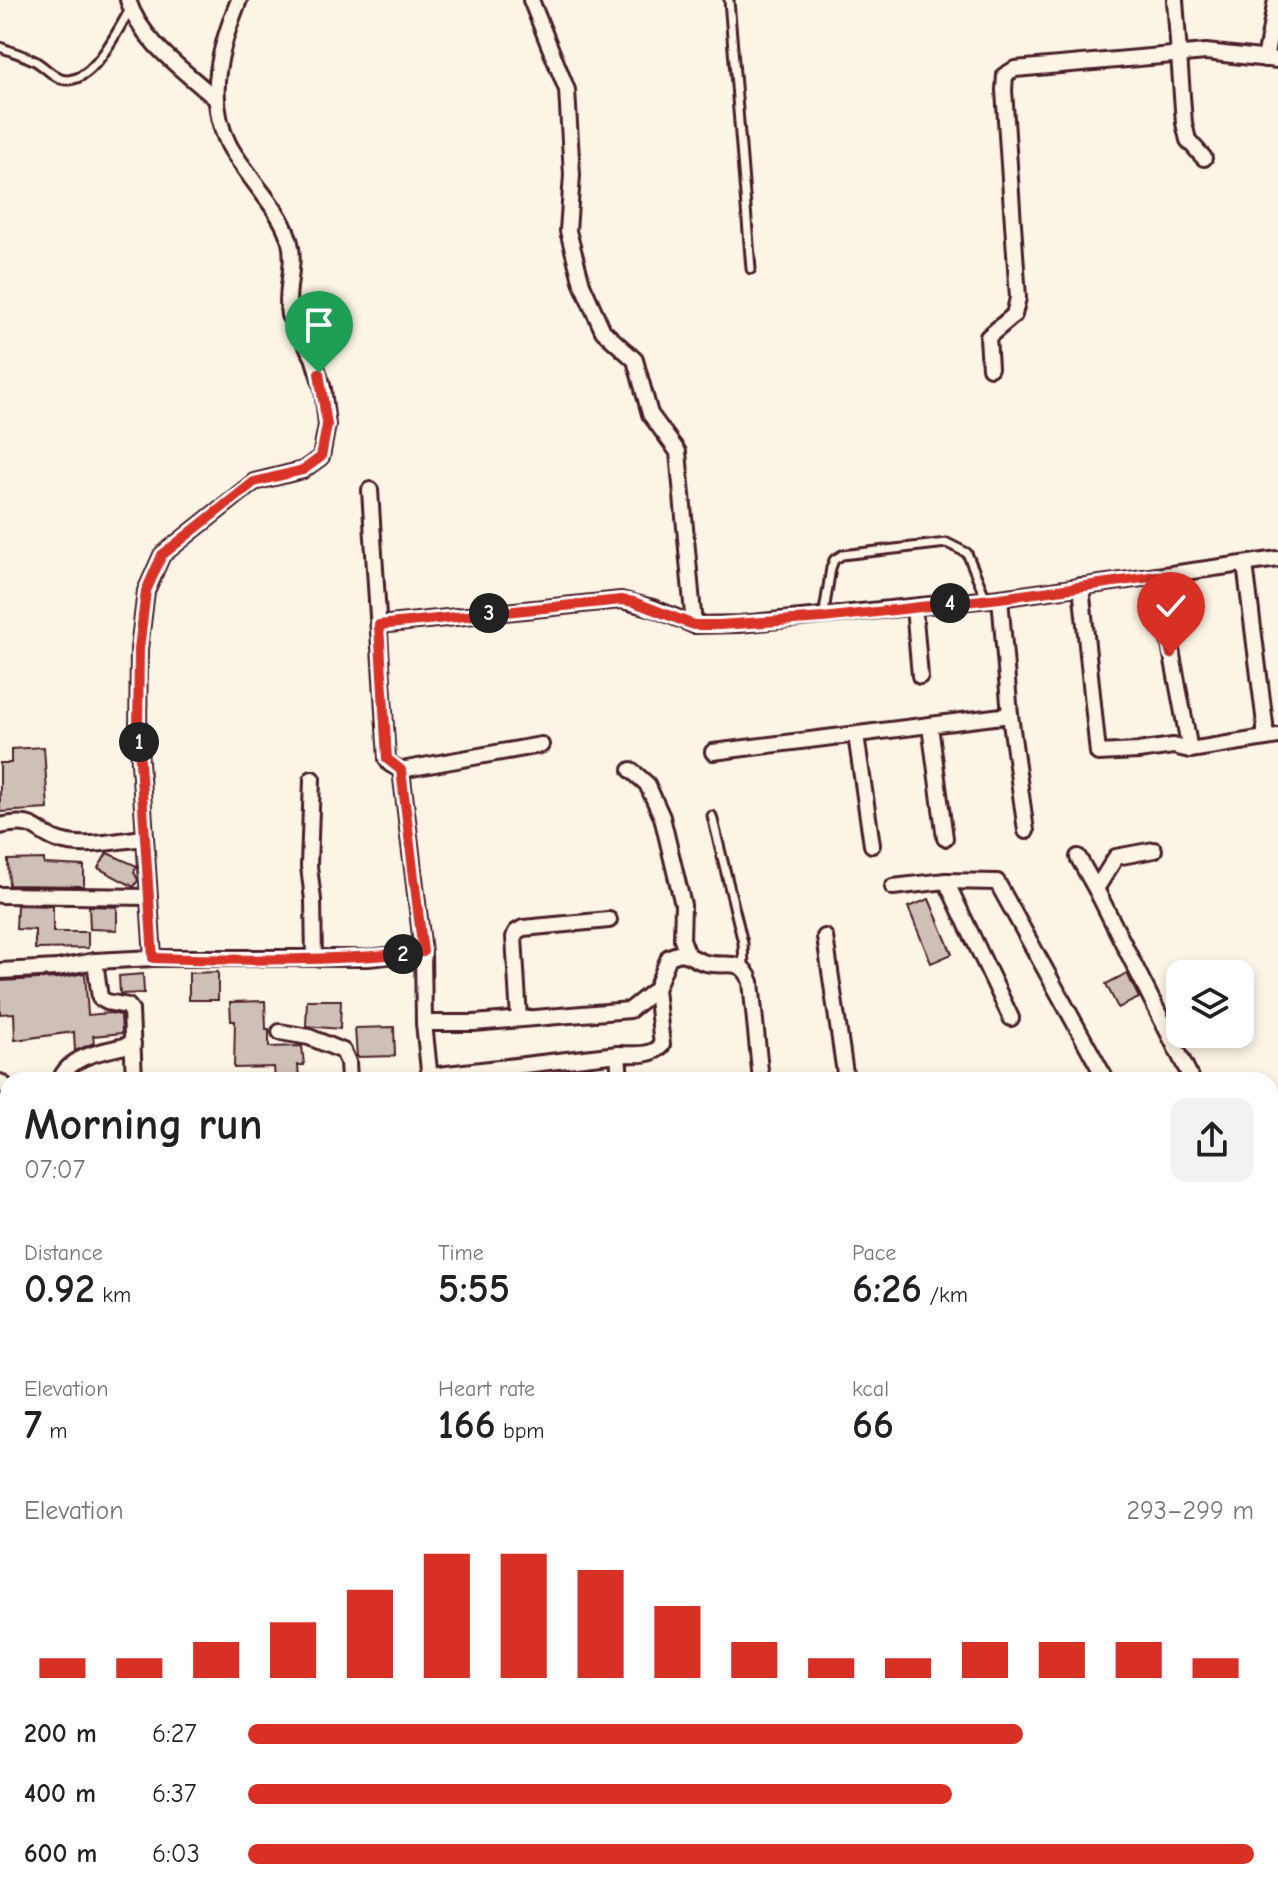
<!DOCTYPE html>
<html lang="en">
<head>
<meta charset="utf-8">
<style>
  body { margin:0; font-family:"Comic Neue",sans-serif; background:#f2f2f2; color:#202124; height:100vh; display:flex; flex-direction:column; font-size:30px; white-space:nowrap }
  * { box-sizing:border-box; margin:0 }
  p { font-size:26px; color:#757577 }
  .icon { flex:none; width:44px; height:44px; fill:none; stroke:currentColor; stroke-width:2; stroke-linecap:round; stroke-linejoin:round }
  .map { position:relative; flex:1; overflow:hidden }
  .drawer { position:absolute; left:0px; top:1072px; width:1278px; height:828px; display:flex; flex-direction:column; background:#fff; border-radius:24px 24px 0 0; box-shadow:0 4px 12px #0003 }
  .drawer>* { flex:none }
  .buttons { position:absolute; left:1166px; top:960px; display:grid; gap:16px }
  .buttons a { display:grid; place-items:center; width:88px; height:88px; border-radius:16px; background:#fff; box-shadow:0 4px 12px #0003; font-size:40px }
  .pin { position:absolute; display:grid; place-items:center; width:68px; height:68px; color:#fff; margin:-82px -34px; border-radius:50% 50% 50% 0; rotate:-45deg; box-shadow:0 0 8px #0007 }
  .pin .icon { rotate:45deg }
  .km { position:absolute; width:40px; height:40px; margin:-20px; border-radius:50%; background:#222; color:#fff; font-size:22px; line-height:40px; text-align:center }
  .round { display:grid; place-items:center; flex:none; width:84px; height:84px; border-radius:16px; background:#f2f2f2 }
  .summary { display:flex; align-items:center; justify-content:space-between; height:136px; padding:0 24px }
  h1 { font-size:44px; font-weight:700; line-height:60px }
  .metrics { display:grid; grid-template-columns:repeat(3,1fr); gap:12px; height:136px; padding:8px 24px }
  .metrics div { display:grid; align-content:center }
  .metrics b { font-size:40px; font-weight:700 }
  .metrics small { font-size:22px; font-weight:400 }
  .metrics p { font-size:22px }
  .chart { height:224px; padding:16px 24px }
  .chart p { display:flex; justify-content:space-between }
  .chart svg { width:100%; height:144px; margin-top:8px; stroke:#d93025; stroke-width:6 }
  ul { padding:0 24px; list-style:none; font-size:26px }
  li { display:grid; grid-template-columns:128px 96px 1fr; align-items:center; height:60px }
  li i { height:20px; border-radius:10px; background:#d93025 }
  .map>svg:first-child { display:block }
</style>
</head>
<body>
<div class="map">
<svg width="1278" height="1900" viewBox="0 0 1278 1900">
  <rect width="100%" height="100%" fill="#fcf5e5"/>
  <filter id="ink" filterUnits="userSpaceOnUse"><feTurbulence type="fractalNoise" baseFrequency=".0125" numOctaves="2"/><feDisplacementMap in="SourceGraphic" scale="16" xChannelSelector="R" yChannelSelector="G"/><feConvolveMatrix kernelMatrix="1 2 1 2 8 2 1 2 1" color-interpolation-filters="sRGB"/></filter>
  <g filter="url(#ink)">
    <!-- building -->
    <g fill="#cfc0b7" stroke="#4a1f2b" stroke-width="2">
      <polygon points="44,747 48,809 0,812 0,763 11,763 11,749"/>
      <polygon points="107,853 137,866 134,872 138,880 134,887 98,868"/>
      <polygon points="44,859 44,864 84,866 84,886 9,885 8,860"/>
      <polygon points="929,899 952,954 931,963 908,907"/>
      <polygon points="17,905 53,906 53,932 88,932 88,948 35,949 35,930 16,929"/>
      <polygon points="89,906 117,907 117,930 90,929"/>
      <polygon points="218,972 218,1000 189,1000 189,973"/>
      <polygon points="85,973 88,1015 110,1013 121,1015 122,1033 93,1036 94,1043 75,1051 74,1032 15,1040 14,1013 0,1014 0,981 58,978"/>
      <polygon points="1127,973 1139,998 1118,1008 1106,984"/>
      <polygon points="143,974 144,993 120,994 119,976"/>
      <polygon points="307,1000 341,1000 340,1029 306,1026"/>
      <polygon points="265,1001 266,1029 269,1029 269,1047 302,1046 304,1065 298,1065 299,1080 275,1080 274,1067 234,1068 235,1021 231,1021 230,1002"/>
      <polygon points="394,1027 395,1056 357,1057 355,1028"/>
    </g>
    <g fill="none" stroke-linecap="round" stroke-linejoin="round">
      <defs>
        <g id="service">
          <polyline points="729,0 751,269"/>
          <path d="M0,47C12,52 24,55 35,61C44,66 51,75 61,79C92,88 117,30 131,8"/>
          <polyline points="823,618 831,568 834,560 842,555 947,543 967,553 986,599"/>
          <polyline points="712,816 743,943 744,967"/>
        </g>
        <g id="minor">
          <path d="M128,0C141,42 185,71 216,99"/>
          <polyline points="531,0 567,90 572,175 568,231 582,284 603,331 635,360 650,414 678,452 694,625"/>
          <polyline points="1175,0 1184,123 1188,140 1204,158"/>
          <polyline points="1265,59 1276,0"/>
          <polyline points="990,368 988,337 1014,315 1018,298 1004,90 1005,75 1015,69 1206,52 1278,60"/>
          <polyline points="370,490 387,759 390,764 401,770 541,745"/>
          <polyline points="1245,564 1265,724 1265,737"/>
          <polyline points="1157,576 1190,750"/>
          <polyline points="1081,586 1098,753 1138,751 1173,746 1190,750 1278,736"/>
          <polyline points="1000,598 1010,715 1026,831"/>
          <polyline points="914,607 920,676"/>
          <polyline points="379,625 621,600 653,608 694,625 740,624 1000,598 1278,559"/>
          <polyline points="930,726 945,838"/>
          <polyline points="856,735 872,845"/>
          <polyline points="713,752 1010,715"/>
          <polyline points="401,770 423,952 424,1023 430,1080"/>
          <path d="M631,770L647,784L662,817L683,905L682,939L688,955C694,958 700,962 706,963C727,968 742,956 751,982L761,1080"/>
          <polyline points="312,779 309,866 313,900 314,958 368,958 423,952"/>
          <path d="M0,826C41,817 34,835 64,842C88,848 120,840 145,838"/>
          <polyline points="1078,857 1096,889 1192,1080"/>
          <polyline points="946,881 1011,1018"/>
          <polyline points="893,887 946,881 997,882 1106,1080"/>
          <polyline points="1096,889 1116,857 1154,850"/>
          <polyline points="0,895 149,897"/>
          <polyline points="825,937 846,1080"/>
          <path d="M153,958L138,732L139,649L146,591L162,555L254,482L303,470L321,457L327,425L323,389L313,357L289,315C284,289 298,262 288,236C281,215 265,197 252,179C244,167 234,156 228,143C205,97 221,44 239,0"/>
          <polyline points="95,961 100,998 107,1002 128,1006 131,1010 134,1080"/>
          <polyline points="0,971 57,968 95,961 153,958 314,958"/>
          <polyline points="519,1019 514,937 516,932 523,928 609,920"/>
          <polyline points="424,1023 474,1023 630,1010 656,989 669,957 680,953 688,955"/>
          <polyline points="280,1032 309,1037 343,1051 348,1062 349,1080"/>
          <polyline points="618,1054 620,1080"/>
          <path d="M430,1076L618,1054C633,1054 652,1057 662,1045L656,989"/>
          <path d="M60,1080C71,1053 108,1051 133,1044"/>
          <polyline points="0,1082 8,1088"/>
          <polyline points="1270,1115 1278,1113"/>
          <polyline points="1270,1150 1278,1163"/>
          <polyline points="0,1165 8,1164"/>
          <polyline points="0,1312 8,1311"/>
          <polyline points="1270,1390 1278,1392"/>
          <polyline points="0,1439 8,1438"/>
          <polyline points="1270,1729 1278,1727"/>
          <polyline points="0,1784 8,1783"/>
          <polyline points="1270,1790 1278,1790"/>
          <polyline points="0,1872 5,1900"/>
          <polyline points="92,1892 93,1900"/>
          <polyline points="190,1892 190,1900"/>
          <polyline points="284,1892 284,1900"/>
          <polyline points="363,1892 363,1900"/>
          <polyline points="479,1892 484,1900"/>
          <polyline points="854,1892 854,1900"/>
          <polyline points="900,1892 937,1895 940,1900"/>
          <polyline points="1144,1892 1146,1900"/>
          <polyline points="1190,1892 1192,1900"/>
          <polyline points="498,1900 503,1892"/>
          <polyline points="673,1900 674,1892"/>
          <polyline points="1002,1900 1041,1892"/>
        </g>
      </defs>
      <!-- service casing -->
      <use href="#service" stroke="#4a1f2b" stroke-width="13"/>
      <!-- minor casing -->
      <use href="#minor" stroke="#4a1f2b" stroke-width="20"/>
      <!-- service -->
      <use href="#service" stroke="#fcf5e5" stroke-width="7"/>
      <!-- minor -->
      <use href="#minor" stroke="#fcf5e5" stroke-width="14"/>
    </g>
  </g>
  <g fill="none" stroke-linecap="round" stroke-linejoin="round" filter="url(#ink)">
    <defs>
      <path id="route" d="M319,373L327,425L321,457L303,470L254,482L162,555L146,591L139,649L138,732L153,958C243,961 334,961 423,952L401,770L387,759L379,625L621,600L634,602L694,625H719L823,618L1000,598L1157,576L1171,654"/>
    </defs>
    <!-- route casing -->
    <use href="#route" stroke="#fff" stroke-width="16"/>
    <!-- route -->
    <use href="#route" stroke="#d93025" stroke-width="10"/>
  </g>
</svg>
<div class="buttons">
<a><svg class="icon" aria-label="layers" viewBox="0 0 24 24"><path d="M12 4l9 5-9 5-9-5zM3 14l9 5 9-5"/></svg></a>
</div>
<div class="pin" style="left:319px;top:373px;background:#1e9e55"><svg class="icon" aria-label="arrive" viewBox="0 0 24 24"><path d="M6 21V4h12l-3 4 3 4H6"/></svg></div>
<div class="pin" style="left:1171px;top:654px;background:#d93025"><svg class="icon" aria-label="check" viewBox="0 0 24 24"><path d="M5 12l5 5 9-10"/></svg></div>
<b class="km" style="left:139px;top:742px">1</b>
<b class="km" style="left:403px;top:954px">2</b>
<b class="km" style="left:489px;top:613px">3</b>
<b class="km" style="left:950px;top:603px">4</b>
<section class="drawer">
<div class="summary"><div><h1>Morning run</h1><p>07:07</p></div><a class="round"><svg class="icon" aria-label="share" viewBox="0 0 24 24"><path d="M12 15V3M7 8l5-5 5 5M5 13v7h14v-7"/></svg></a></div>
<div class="metrics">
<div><p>Distance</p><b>0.92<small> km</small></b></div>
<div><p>Time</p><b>5:55</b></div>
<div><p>Pace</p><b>6:26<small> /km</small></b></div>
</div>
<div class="metrics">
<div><p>Elevation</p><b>7<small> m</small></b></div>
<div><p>Heart rate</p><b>166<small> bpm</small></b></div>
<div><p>kcal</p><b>66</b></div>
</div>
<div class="chart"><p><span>Elevation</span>293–299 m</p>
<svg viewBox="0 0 160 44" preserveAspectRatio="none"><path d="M5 44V38M15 44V38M25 44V33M35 44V27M45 44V17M55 44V6M65 44V6M75 44V11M85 44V22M95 44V33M105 44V38M115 44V38M125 44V33M135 44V33M145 44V33M155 44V38"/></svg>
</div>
<ul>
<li><b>200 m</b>6:27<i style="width:77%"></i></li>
<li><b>400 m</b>6:37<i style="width:70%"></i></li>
<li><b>600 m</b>6:03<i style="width:100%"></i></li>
</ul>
</section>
</div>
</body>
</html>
